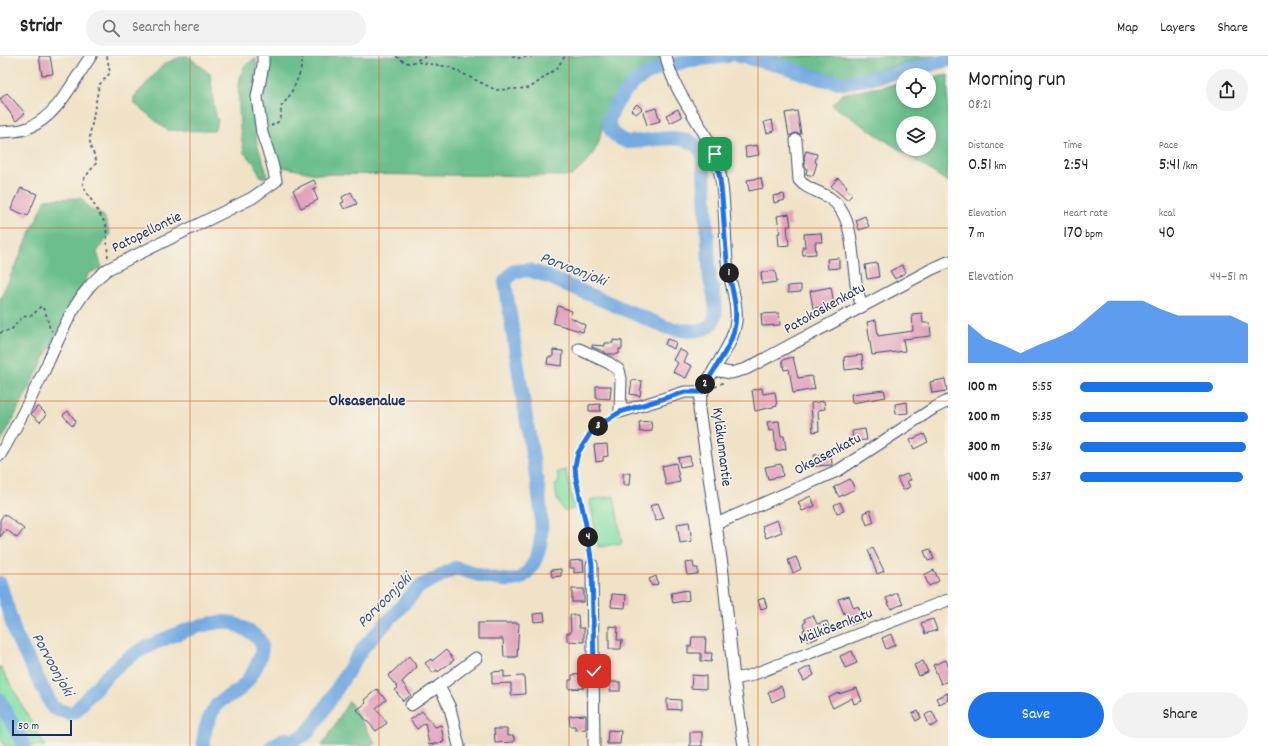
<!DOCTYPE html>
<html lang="en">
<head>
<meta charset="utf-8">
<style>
  body { margin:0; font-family:Dekko,sans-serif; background:#f2f2f2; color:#222; height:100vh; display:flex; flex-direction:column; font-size:15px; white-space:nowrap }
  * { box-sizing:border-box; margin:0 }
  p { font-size:13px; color:#767676 }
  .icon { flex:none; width:22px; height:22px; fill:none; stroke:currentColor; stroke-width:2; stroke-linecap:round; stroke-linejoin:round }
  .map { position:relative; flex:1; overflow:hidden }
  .drawer { display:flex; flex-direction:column; background:#fff; width:320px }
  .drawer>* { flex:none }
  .fabs { position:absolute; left:896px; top:12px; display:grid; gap:8px }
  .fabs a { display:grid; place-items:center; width:40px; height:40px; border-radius:50%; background:#fff; box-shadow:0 2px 6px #0003; font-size:20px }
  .scale { position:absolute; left:12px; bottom:10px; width:60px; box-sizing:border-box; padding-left:4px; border:2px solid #1b2f5e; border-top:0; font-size:11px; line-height:14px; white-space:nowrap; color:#1b2f5e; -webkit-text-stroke:3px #f7f3e8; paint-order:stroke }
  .pin { position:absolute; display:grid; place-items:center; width:34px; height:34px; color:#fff; margin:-17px; border-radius:8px; box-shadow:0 2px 6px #0006 }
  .km { position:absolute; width:20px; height:20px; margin:-10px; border-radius:50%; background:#222; color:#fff; font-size:11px; line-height:20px; text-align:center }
  .round { display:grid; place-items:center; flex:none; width:42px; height:42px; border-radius:21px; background:#f2f2f2 }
  .head { display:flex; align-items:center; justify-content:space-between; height:68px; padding:0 20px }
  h1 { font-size:22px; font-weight:600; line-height:30px }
  .stats { display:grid; grid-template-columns:repeat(3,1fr); gap:6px; height:68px; padding:4px 20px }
  .stats div { display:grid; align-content:center }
  .stats b { font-size:17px; font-weight:600 }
  .stats small { font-size:11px; font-weight:400 }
  .stats p { font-size:11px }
  .chart { height:112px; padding:8px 20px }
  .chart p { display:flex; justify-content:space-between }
  .chart svg { width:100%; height:72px; margin-top:4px; fill:#1a73e8; opacity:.7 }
  .action { display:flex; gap:8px; margin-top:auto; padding:8px 20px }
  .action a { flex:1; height:46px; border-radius:24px; background:#1a73e8; color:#fff; font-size:16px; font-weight:600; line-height:46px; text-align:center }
  .action a+a { background:#f2f2f2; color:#222 }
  ul { padding:0 20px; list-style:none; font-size:13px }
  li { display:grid; grid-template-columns:64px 48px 1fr; align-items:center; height:30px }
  li i { height:10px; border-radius:5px; background:#1a73e8 }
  header { display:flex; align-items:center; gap:24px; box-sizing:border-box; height:56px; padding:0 20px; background:#fff; border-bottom:1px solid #e0e0e0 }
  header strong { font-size:19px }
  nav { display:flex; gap:22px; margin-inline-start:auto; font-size:14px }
  .search { width:280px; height:36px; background:#f2f2f2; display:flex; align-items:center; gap:10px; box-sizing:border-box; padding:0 14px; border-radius:22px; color:#767676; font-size:15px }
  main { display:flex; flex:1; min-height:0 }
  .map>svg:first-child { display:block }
</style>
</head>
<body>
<header>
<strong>Stridr</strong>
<div class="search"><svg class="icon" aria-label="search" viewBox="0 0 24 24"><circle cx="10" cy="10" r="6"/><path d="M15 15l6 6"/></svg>Search here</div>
<nav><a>Map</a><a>Layers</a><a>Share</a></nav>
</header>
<main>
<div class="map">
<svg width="948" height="690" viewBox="0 0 948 690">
  <rect width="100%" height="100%" fill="#f7f3e8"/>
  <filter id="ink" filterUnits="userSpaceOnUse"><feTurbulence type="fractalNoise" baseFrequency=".025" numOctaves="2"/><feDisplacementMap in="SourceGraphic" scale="8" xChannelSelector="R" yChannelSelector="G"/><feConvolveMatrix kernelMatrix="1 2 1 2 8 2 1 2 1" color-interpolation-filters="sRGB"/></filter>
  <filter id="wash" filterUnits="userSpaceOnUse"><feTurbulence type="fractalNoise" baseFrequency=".012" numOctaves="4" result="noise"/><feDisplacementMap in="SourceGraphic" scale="16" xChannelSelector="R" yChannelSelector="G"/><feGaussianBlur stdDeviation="0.9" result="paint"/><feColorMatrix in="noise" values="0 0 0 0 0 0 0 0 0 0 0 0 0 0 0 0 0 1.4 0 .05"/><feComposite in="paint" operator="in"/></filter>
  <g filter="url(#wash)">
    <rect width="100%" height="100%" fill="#f0e2c6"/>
    <!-- green -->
    <g fill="#86e1a7" stroke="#508882">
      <polygon points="566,414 574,453 564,455 557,443 555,429 559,427 557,416"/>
      <polygon points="614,440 622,487 598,491 590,444"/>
      <polygon points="0,610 45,690 5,690 0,683"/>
    </g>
    <!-- forest -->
    <g fill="#6cbf8c" stroke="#447775" fill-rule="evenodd">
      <path d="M183,0H188L210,18C213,34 212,50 218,65L214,75L167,74L134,47V41L164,8Z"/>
      <path d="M266,0H660V7C628,18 616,36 603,67C601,73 601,79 599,85C594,99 583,112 571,120L316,118L278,110L263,78V28Z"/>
      <polygon points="766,0 936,0 843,22"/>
      <path d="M255,2C261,14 252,29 252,41C252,58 254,75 258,91C261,101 266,110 267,121H261L254,107L244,97L240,72L238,28L244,11Z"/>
      <path d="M948,19V126L832,49L842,38L903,27V45H929V22ZM903,67H929V93H903Z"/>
      <polygon points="81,142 90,153 104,160 110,178 97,196 102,212 89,217 0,388 0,243 46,143"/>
      <polygon points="349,645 375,687 371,690 322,690"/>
    </g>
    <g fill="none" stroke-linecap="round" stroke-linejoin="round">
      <!-- river -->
      <g stroke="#73aae1" stroke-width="14">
        <polyline points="739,0 782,10 821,23 845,27 914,13 948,4"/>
        <path d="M0,527L16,580L53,652L68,657L75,656C92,636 107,617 128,602C146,589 215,558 235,568C243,572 255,577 260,585C267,597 249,625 240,633C233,640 222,641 216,650C209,660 202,678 204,690"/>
        <polyline points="0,644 24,690"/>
        <path d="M272,690L284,683L294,684L305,679L318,663L362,593L419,531L455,512C470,516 509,531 522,521C534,512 540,495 541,481C543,449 535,416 530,385C521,332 513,279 505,226L514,215L529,214L541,218L668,272C715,281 723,268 710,224L703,100C693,71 651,86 627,86C617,82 605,74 610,61C631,8 679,6 728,0"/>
      </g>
    </g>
    <g id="blocks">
      <!-- building -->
      <g fill="#e2a3bd">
        <polygon points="39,0 50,0 53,18 42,19"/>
        <polygon points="7,37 25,57 16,65 0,43"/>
        <polygon points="637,48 642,53 636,58 631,54"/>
        <polygon points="656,52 660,65 647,69 643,56"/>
        <polygon points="678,53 682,61 670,67 666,59"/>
        <polygon points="797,55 801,78 795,77 789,80 785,57"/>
        <polygon points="772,64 774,75 767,77 764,66"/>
        <polygon points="757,89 759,99 746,101 745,91"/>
        <polygon points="806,95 817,98 815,106 817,107 813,120 806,118 807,113 805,112 804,101"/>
        <polygon points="761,122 763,132 749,135 747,124"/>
        <polygon points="838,122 847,130 846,132 852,139 847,144 831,130"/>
        <polygon points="314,124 317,131 313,133 318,144 301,152 293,134"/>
        <polygon points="21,132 37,138 28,160 11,153"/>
        <polygon points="351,136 357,148 344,153 341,147 344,146 342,141"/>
        <polygon points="784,138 785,144 774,147 773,140"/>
        <polygon points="789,158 791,170 787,170 789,189 779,190 778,177 780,177 777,160"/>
        <polygon points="865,160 869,171 859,174 856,164"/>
        <polygon points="821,177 822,186 815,186 816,198 803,199 802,191 805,191 804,178"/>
        <polygon points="839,202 839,212 828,213 827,203"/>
        <polygon points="877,207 879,221 867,223 865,209"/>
        <polygon points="902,209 906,216 895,223 890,215"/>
        <polygon points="775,215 777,226 762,228 761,216"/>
        <polygon points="801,229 801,236 788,237 788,230"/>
        <polygon points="831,231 834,248 813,252 810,235"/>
        <polygon points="558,250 572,255 570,261 585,269 583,276 553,267"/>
        <polygon points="779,257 780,269 762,270 761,258"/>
        <polygon points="922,257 923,267 930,267 931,280 903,283 905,295 872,299 867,266 876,264 878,280 913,275 912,258"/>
        <polygon points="667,283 676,286 674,293 665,289"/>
        <polygon points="613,284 622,285 622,293 619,293 619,298 606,298 605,296 592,291 592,289 605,290 605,287 613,287"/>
        <polygon points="679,293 688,298 684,306 692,310 686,322 673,316 678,307 673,304"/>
        <polygon points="553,294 563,295 562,310 547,308 548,301 553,301"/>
        <polygon points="862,299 863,312 845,314 844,301"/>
        <polygon points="793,301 798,322 812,320 815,333 793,337 789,313 784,314 782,304"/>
        <polygon points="945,323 947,335 932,337 930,326"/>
        <polygon points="632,324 642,325 640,340 630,338"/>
        <polygon points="596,330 611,330 610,343 596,342"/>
        <polygon points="762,332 763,338 775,336 777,350 755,355 752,334"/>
        <polygon points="884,334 886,341 852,347 851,338"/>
        <polygon points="824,345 825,353 818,354 819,375 813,376 811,347"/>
        <polygon points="907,346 908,357 896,358 895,348"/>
        <polygon points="600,348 601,355 589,355 589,349"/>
        <polygon points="38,350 47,359 40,366 31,358"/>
        <polygon points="68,355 76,365 72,370 63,359"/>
        <polygon points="651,365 652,375 640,376 639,366"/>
        <polygon points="779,365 781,380 784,380 786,393 776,395 774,374 769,375 767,366"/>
        <polygon points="865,373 867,384 853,385 852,375"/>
        <polygon points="924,378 928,386 914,393 910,384"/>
        <polygon points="607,388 608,400 603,401 603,405 596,406 594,389"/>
        <polygon points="831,398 832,409 815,410 814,399"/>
        <polygon points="690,400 691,409 680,411 678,402"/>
        <polygon points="676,407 680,426 666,429 662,410"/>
        <polygon points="781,408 783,420 768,423 765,411"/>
        <polygon points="623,417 630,417 629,429 623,429"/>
        <polygon points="907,418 911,424 907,425 910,431 903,434 897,422"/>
        <polygon points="850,423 855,433 839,441 834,431"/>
        <polygon points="811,440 815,450 802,455 798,446"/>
        <polygon points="840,446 844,455 837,457 834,449"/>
        <polygon points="658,447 664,462 656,465 650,450"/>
        <polygon points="870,454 874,466 867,469 863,457"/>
        <polygon points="4,458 24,473 17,482 6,473 0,481 0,464"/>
        <polygon points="777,464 782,476 766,482 762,470"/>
        <polygon points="689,466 692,485 680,487 677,468"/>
        <polygon points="873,492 884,515 877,518 868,494"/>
        <polygon points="930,493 934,503 928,505 924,495"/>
        <polygon points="796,501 801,513 793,517 788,504"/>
        <polygon points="583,504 584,516 574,517 574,512 570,512 570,505"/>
        <polygon points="693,506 694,512 698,512 698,518 687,519 685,507"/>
        <polygon points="561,513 561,520 552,521 551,514"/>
        <polygon points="934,514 939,525 929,530 924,519"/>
        <polygon points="656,520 658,528 652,530 649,523"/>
        <rect x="572" y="533" width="12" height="13"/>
        <polygon points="688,534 689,544 673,547 671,537"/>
        <polygon points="897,537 903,548 891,553 886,542"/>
        <polygon points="612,538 626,539 625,552 611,551"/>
        <polygon points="849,540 854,552 858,550 863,564 851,569 847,557 844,558 838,543"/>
        <polygon points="764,542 767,551 761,553 758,544"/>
        <polygon points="544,557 545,565 534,566 533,558"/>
        <polygon points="570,559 578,559 579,572 584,572 584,586 567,585 567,577 571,577"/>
        <polygon points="813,559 817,568 827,565 829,572 816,576 818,582 808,586 803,574 805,573 803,568 806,566 804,563"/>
        <polygon points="933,563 937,574 925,578 921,567"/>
        <polygon points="478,567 519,567 517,601 504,601 503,583 478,583"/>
        <polygon points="609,570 618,571 617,584 622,584 621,593 609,593"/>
        <polygon points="891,578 895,589 886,593 882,582"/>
        <polygon points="692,581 706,581 705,597 712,597 711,606 701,605 701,597 688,597 688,590 691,590"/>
        <polygon points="446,594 454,604 438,616 437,614 433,617 425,607 431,603 432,605"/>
        <polygon points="852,595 857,607 845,612 840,600"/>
        <polygon points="409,600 417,611 402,626 411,639 403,645 395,634 398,632 388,620"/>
        <polygon points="946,604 948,609 948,625 941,628 933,609"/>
        <polygon points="923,605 928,616 919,620 914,609"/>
        <polygon points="810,610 814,619 804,625 799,616"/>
        <polygon points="504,615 504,621 524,620 525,638 511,639 511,627 492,628 492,616"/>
        <polygon points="583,618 584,632 569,633 569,624 572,624 572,619"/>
        <polygon points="692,619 706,620 706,633 691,632"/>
        <rect x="610" y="626" width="10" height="9"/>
        <polygon points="781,630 785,640 772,646 768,636"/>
        <polygon points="857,632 862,645 854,648 852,642 833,652 828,642 838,637 839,638"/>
        <polygon points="377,633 386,644 376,652 387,667 376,675 357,654 366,647 364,644"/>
        <polygon points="948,637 948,644 939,648 936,642"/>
        <polygon points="667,643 681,644 681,654 667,653"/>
        <polygon points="422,655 435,671 441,669 444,686 429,689 425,667 417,673 410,664"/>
        <polygon points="918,655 921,662 916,665 912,658"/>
        <polygon points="932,655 938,667 930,671 925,659"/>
        <polygon points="586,659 586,673 575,674 575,670 570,670 569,660"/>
        <polygon points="494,673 507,673 507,680 514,680 514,686 495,687"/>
        <polygon points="608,674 621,675 620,688 607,688"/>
        <rect x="690" y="676" width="12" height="14"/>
      </g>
    </g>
  </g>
  <g filter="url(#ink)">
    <use href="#blocks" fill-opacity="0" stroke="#3b4a6e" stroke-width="1"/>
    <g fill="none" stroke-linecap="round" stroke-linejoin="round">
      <defs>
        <g id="minor">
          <path d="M666,0C673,37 700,63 714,97C726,123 724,175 727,205C729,225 738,245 736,265C732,298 702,319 699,353L722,509L734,623L744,690"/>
          <path d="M0,76C9,75 19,76 28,72C58,60 73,25 91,0"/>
          <path d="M796,84L799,124C809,137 830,135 841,154C857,178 850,222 862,250"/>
          <polyline points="579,293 609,307 619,314 621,323 620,356 685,336 702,336"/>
          <polyline points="714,314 731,317 746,313 932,213 948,206"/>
          <path d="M0,399C16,372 30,344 44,315C61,279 75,237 108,213L252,142L276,125L272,107L262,77L257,41L263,9V0"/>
          <polyline points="716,468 839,414 934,352 948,345"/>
          <polyline points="592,509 594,690"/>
          <polyline points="734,623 749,620 948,544"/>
          <polyline points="411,649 439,630"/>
          <polyline points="459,690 450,652 439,630 476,602"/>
        </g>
      </defs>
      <!-- minor casing -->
      <use href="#minor" stroke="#3b4a6e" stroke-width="13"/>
      <!-- path -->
      <g stroke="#3b4a6e" stroke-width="1.5" stroke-dasharray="3 3" stroke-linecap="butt">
        <polyline points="107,0 110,17 99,29 90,78 90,89 97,106 83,124 83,130 106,169 108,203"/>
        <path d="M396,0C413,14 412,3 429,0"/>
        <polyline points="512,0 518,2 536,0"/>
        <polyline points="418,6 449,11 496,34 530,32 557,12 565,0"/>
        <polyline points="271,70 278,66 281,60 281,51 290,39 299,20 303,3 302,0"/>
        <path d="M0,277L12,273L22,261L33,259L41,250C49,258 46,268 52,275"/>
        <polyline points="715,331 724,326"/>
        <path d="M591,499L575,410C580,388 592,372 611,361"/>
      </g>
      <!-- minor -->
      <use href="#minor" stroke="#fff" stroke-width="11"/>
    </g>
  </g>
  <g fill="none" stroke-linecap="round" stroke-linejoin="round" filter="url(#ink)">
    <defs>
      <path id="route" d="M594,615L592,509L586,469L576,422L575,410L578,397L593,373L620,356L685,336H702C711,315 729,296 734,274C740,250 729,228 727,204C723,169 724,133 715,98"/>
    </defs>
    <!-- route casing -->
    <use href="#route" stroke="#fff" stroke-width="8"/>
    <!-- route -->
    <use href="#route" stroke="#1a73e8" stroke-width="5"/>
  </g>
  <!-- grid -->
  <path fill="none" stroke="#d45514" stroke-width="1" stroke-opacity="0.55" d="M190,0V690M379,0V690M569,0V690M758,0V690M0,172H948M0,345H948M0,518H948"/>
  <g text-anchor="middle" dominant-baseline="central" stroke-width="3" stroke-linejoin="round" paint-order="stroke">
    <!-- street labels -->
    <g font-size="15" fill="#1b2f5e" stroke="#f7f3e8">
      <text transform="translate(147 177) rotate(-26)">Patopellontie</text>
      <text transform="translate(825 253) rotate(-29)">Patokoskenkatu</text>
      <text transform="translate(721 391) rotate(83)">Kyläkunnantie</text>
      <text transform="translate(828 399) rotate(-28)">Oksasenkatu</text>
      <text transform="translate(836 571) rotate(-21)">Mälkösenkatu</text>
    </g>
    <!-- water labels -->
    <g font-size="16" font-style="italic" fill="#355485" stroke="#f7f3e8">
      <text transform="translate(573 214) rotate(21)">Porvoonjoki</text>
      <text transform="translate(385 545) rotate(-45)">Porvoonjoki</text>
      <text transform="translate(52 609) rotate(61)">Porvoonjoki</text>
    </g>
    <!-- neighbourhood labels -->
    <g font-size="16" font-weight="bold" fill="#1b2f5e" stroke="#f7f3e8">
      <text x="367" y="345">Oksasenalue</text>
    </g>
  </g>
</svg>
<div class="fabs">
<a><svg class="icon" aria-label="locate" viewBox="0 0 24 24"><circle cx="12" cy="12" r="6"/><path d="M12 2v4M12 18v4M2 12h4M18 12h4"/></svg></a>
<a><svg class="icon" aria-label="layers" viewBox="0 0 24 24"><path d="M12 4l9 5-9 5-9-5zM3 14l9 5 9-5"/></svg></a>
</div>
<div class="scale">50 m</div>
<div class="pin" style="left:715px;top:98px;background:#1e9e55"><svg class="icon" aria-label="arrive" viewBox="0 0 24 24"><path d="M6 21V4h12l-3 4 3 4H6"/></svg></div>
<div class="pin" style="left:594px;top:615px;background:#d93025"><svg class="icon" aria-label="check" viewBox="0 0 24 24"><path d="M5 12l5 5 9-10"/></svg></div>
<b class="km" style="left:729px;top:217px">1</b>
<b class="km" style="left:705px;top:328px">2</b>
<b class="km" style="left:598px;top:370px">3</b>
<b class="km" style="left:588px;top:481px">4</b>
</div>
<section class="drawer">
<div class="head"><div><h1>Morning run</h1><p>08:21</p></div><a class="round"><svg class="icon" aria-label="share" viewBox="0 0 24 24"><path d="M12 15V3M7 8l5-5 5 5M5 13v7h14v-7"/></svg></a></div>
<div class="stats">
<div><p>Distance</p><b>0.51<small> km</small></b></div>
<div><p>Time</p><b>2:54</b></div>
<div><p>Pace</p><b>5:41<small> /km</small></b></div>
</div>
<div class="stats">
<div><p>Elevation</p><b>7<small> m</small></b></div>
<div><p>Heart rate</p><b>170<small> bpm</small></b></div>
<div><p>kcal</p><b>40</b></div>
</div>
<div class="chart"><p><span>Elevation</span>44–51 m</p>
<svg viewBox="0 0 160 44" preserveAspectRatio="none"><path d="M0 44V20L10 29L20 33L30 38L40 33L50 29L60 24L70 15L80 6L90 6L100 6L110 11L120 15L130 15L140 15L150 15L160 20V44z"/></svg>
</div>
<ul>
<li><b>100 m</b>5:55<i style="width:79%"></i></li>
<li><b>200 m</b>5:35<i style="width:100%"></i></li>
<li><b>300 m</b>5:36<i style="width:99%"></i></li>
<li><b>400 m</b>5:37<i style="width:97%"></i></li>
</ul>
<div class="action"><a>Save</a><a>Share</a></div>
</section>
</main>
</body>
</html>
